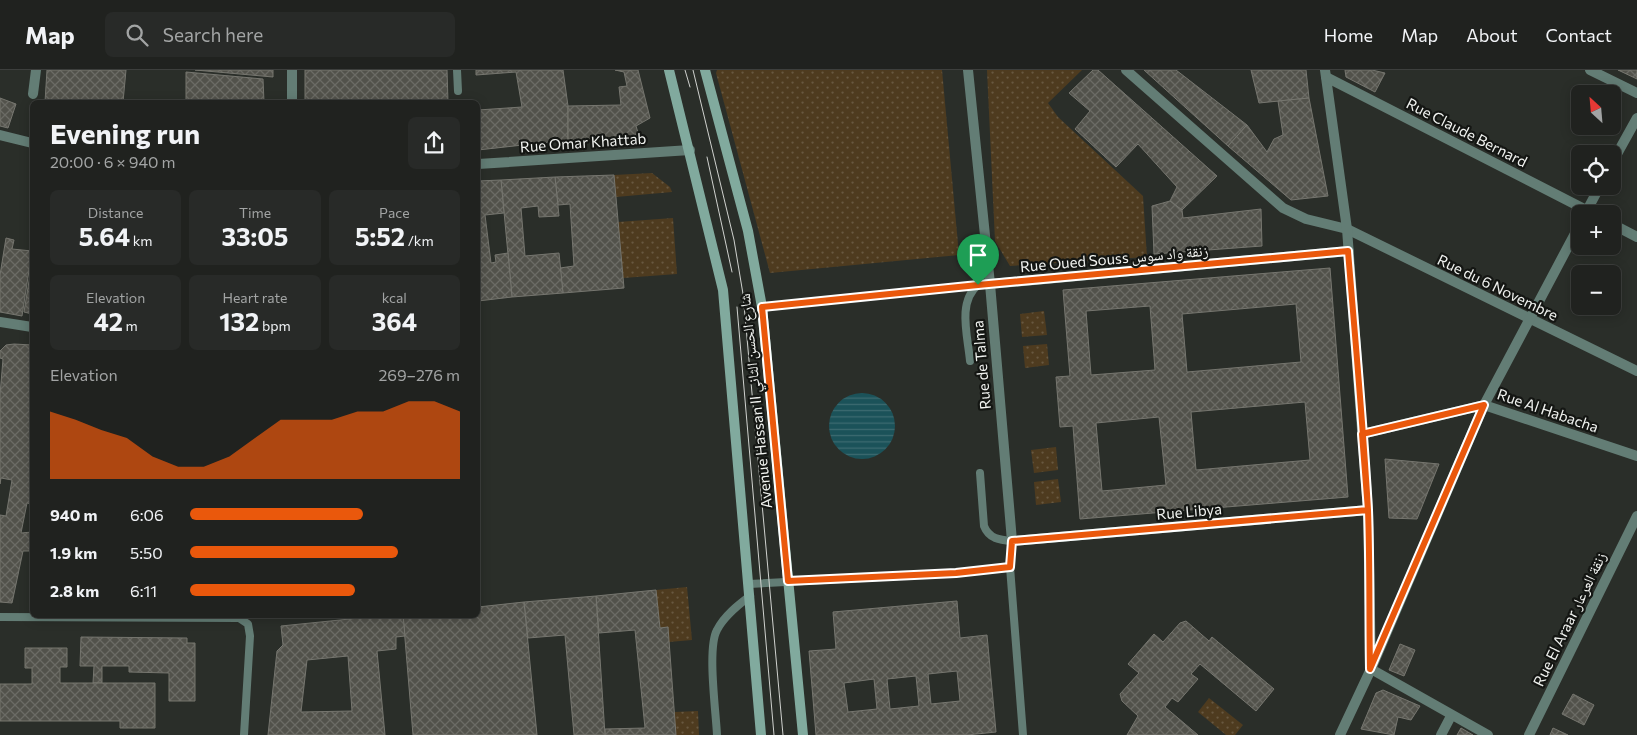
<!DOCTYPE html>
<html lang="en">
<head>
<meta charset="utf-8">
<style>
  body { margin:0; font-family:Commissioner,"Noto Naskh Arabic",sans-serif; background:#282a28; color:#f1f3f6; height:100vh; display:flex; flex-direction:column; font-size:19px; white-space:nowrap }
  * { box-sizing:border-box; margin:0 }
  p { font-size:16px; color:#a2a4a4 }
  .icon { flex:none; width:28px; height:28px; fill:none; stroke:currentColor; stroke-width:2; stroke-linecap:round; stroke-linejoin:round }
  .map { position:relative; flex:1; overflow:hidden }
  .drawer { position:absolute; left:30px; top:30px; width:450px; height:518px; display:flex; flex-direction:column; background:#20221f; border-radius:8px; box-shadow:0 2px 12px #0003,0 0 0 1px #3d3f3d }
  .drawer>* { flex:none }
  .needle { width:32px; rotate:334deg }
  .fabs { position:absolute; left:1571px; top:15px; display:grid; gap:10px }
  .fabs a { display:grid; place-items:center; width:50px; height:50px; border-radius:8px; background:#20221f; box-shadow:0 2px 12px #0003,0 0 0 1px #3d3f3d; font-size:25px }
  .pin { position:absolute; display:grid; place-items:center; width:42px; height:42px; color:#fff; margin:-51px -21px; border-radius:50% 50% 50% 0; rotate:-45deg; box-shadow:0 0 5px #0007 }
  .pin .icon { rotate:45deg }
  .round { display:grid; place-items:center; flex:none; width:52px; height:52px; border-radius:8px; background:#282a28 }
  .head { display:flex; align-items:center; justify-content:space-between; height:85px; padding:0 20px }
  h1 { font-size:28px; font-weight:700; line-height:38px }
  .stats { display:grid; grid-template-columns:repeat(3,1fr); gap:8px; height:85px; padding:5px 20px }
  .stats div { display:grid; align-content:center; border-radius:8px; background:#282a28; text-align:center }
  .stats b { font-size:25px; font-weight:700 }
  .stats small { font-size:14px; font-weight:400 }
  .stats p { font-size:14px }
  .chart { height:140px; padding:10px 20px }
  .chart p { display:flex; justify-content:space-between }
  .chart svg { width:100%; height:90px; margin-top:5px; fill:#ea580c; opacity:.7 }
  ul { padding:0 20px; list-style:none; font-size:16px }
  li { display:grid; grid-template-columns:80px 60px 1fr; align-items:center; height:38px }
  li i { height:12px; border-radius:6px; background:#ea580c }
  header { display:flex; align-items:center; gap:30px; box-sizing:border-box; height:70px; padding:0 25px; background:#20221f; border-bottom:1px solid #3d3f3d }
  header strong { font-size:24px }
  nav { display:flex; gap:28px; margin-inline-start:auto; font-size:18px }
  .search { width:350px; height:45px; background:#282a28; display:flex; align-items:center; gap:12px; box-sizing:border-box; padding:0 18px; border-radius:8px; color:#a2a4a4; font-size:19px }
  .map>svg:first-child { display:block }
</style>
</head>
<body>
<header>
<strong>Map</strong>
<div class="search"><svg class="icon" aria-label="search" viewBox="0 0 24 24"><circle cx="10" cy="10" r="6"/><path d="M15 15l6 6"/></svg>Search here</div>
<nav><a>Home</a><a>Map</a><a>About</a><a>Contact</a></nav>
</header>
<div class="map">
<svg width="1637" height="665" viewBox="0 0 1637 665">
  <defs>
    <pattern id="park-dots" width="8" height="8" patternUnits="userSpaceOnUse" patternTransform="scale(1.25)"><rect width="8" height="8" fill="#4e3b1f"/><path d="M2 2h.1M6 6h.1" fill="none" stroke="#685840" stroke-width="1.8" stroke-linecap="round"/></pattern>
    <pattern id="water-rules" width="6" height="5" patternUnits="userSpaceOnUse" patternTransform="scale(1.25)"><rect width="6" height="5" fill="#1b5259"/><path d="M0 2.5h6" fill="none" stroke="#3d6b71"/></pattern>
    <pattern id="building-cross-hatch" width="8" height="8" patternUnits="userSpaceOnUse" patternTransform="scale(1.25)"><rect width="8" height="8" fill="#52524b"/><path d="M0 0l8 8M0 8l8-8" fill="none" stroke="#6b6b65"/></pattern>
  </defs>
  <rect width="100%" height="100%" fill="#2a2e29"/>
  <!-- park -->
  <g fill="url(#park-dots)">
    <polygon points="717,0 942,0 959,185 770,203 716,3"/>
    <polygon points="987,0 1082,0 1048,33 1058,47 1143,126 1147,187 1010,196 995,171"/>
    <polygon points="652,103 670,117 672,122 616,127 614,105"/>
    <polygon points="673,148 677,204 623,208 618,152"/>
    <polygon points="1044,241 1047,265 1022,267 1020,244"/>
    <polygon points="1047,274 1049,295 1025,298 1023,276"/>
    <polygon points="1056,377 1058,400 1034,403 1031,380"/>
    <polygon points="1058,409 1061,432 1036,435 1034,412"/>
    <polygon points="687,517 692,570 669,572 668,557 660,558 656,520"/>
    <polygon points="1209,628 1243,655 1235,665 1226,665 1198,642"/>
    <polygon points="698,641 699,665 676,665 674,642"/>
  </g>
  <!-- water -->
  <circle fill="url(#water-rules)" cx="862" cy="356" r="33"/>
  <!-- building -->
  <g fill="url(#building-cross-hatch)" stroke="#76766f" fill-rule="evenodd">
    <polygon points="47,0 126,0 123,32 45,32"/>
    <polygon points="195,0 273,0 273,7"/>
    <polygon points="305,0 447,0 448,32 305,32"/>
    <polygon points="476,0 563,0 568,36 568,70 478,80 478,40 522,37 516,2 476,5"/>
    <polygon points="615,0 638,0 650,48 636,56 639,66 568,70 568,36 621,35 619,17 627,16 624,2"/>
    <polygon points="1093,0 1098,0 1217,106 1182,140 1170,131 1177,117 1138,74 1116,97 1075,59 1090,41 1069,23"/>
    <polygon points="1144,0 1176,0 1247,55 1228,76"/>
    <polygon points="1251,0 1306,0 1309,28 1259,33"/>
    <polygon points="1345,0 1372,0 1385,3 1375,22 1346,7"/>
    <polygon points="1618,0 1637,0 1637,9"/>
    <polygon points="186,2 263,9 264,32 186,32"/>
    <polygon points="0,28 16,34 8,58 0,56"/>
    <polygon points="1309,28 1328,126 1291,130 1228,76 1247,55 1267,82 1274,69 1283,65 1278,31"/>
    <polygon points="614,105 624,218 563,223 560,198 574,196 570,134 558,135 555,107"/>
    <polygon points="555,107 559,146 539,147 538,136 521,138 525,186 559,183 563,223 512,227 501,110"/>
    <polygon points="501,110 504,143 485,145 491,193 496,192 495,185 508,183 512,227 478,231 478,111"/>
    <polygon points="1170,131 1182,140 1183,148 1261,139 1262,176 1154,184 1152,136"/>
    <polygon points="6,168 14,170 12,179 32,181 22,246 0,242 0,205"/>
    <path d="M1330,198L1348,427L1080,449L1073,356L1060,357L1056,307L1070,306L1063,220ZM1296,234L1301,292L1187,302L1182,244ZM1150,236L1155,300L1091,305L1086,241ZM1305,332L1310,390L1196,400L1191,342ZM1159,347L1166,415L1102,421L1096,353Z"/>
    <polygon points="30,205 32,206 32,244 24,242"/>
    <polygon points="14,274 32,275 32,434 27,433 21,463 32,462 32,481 23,481 12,533 0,532 0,445 6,446 12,410 1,408 0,414 0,325 3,289 0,288 0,281 6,275"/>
    <polygon points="1385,389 1439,394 1417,449 1389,448"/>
    <polygon points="656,520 660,558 668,557 676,665 605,665 605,659 645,658 635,560 599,563 596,526"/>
    <polygon points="596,526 605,665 574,665 565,565 528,568 524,532"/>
    <path d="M957,531L960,568L987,565L996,662L967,665H816L809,581L836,579L833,542ZM957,601L960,631L931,634L928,604ZM916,606L919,636L890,639L887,609ZM874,609L877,639L848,642L844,613Z"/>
    <polygon points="524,532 537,665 413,665 403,545 478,545 478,537"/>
    <path d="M389,545H403L405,566L396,567V579L377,581L385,665H268L277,581L283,575L281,556ZM348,586L352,641L301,642L307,590Z"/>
    <polygon points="1186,551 1209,571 1212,567 1274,619 1256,641 1200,594 1191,604 1198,609 1178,632 1172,628 1165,637 1198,665 1127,665 1138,646 1122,631 1120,624 1139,603 1128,594 1154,564 1163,572 1180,553"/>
    <polygon points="81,567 187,568 187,573 195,573 195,631 169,631 169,603 129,602 129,596 102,596 102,613 93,613 94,596 80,596"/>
    <polygon points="1400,574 1415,580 1404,606 1389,600"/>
    <polygon points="25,578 67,578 67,597 60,597 60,613 155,613 155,658 120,658 120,651 0,651 0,614 32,614 32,598 25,598"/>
    <polygon points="1383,620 1420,636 1411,650 1398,647 1394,665 1361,659 1376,623"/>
    <polygon points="1573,624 1594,635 1584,655 1562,644"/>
    <polygon points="1461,658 1473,665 1457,665"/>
    <polygon points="1553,658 1568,665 1550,665"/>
  </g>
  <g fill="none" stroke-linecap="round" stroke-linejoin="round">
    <!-- lane -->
    <g stroke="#637d75" stroke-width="8">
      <polyline points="457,0 458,21"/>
      <polyline points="762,237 990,214"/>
      <path d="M970,291C968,267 957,232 978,215"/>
      <path d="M980,403L984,456C989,469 1000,470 1012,471L1010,497L1023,665"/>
      <polyline points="749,514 956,503 1010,497"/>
      <polyline points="0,547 239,548 248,554 250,566 244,665"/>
      <path d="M717,665C716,642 707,578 717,560C724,546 738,535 750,526"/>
    </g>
    <!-- street -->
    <g stroke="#637d75" stroke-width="10">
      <polyline points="968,0 990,214 1012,471 1368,440"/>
      <polyline points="1126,0 1283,138 1306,149 1347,159 1637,301"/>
      <polyline points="1325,0 1347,159 1368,440 1371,599 1340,665"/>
      <polyline points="1590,0 1637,23"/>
      <polyline points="1326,7 1594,144"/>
      <polyline points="33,24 36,0"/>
      <polyline points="292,32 292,0"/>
      <polyline points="0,65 32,73"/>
      <polyline points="1612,93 1637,48"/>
      <polyline points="478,94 690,80"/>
      <polyline points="1585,144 1600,116"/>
      <polyline points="1612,154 1637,167"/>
      <polyline points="990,214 1349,181"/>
      <polyline points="0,252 32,257"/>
      <polyline points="1362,364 1484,335 1637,386"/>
      <polyline points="1441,665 1451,646"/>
      <polyline points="1488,665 1371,599 1484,335 1580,154"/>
      <polyline points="1529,665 1637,446"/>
    </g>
    <!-- secondary -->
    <g stroke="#81aa9e" stroke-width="10">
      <polyline points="669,0 723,220 761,665"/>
      <polyline points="705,0 748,161 762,237 803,665"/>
    </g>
    <!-- tram -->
    <g stroke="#d0d2cf" stroke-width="1">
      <polyline points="685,0 690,17"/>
      <polyline points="693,0 734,170 743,224 783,665"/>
      <polyline points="707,87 732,202"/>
      <polyline points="737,237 774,665"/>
    </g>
  </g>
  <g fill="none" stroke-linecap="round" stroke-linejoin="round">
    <defs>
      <path id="route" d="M978,215L762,237L788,511L956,503L1010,497L1012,471L1368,440L1362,364L1484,335L1370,599C1369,546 1370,493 1368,440C1363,353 1355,267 1348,181L978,215"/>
    </defs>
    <!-- route casing -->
    <use href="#route" stroke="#fff" stroke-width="10"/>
    <!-- route -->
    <use href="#route" stroke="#ea580c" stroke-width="6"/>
  </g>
  <g text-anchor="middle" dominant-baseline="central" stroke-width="4.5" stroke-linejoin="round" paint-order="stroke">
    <!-- street labels -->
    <g font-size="15" fill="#f1f3f0" stroke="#141613">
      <text transform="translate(1467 62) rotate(27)">Rue Claude Bernard</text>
      <text transform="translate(583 72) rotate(-4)">Rue Omar Khattab</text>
      <text transform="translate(1114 188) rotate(-5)">Rue Oued Souss زنقة واد سوس</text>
      <text transform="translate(1498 217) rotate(26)">Rue du 6 Novembre</text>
      <text transform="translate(981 295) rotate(-95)">Rue de Talma</text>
      <text transform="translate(755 331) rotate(-96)">Avenue Hassan II شارع الحسن الثاني</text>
      <text transform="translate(1548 340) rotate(19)">Rue Al Habacha</text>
      <text transform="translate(1189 441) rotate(-5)">Rue Libya</text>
      <text transform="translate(1569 549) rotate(-64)">Rue El Araar زنقة العرعار</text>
    </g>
  </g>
</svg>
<div class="fabs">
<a><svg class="needle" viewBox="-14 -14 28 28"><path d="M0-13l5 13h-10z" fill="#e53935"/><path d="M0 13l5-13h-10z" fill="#a2a4a4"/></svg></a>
<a><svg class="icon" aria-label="locate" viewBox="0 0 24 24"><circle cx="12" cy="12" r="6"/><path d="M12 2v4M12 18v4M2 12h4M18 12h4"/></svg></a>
<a>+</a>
<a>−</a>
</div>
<div class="pin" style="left:978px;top:215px;background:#1e9e55"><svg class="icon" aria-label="arrive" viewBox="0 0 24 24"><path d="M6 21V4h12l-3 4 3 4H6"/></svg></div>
<section class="drawer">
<div class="head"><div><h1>Evening run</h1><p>20:00 · 6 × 940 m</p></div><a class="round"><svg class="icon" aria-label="share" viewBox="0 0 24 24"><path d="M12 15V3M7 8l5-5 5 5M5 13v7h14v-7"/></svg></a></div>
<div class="stats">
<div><p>Distance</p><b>5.64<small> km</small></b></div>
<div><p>Time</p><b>33:05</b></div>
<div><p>Pace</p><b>5:52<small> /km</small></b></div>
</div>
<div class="stats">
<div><p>Elevation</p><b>42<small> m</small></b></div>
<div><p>Heart rate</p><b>132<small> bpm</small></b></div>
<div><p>kcal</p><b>364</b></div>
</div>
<div class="chart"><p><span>Elevation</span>269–276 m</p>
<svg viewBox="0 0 160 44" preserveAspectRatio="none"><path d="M0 44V11L10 15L20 20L30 24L40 33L50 38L60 38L70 33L80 24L90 15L100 15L110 15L120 11L130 11L140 6L150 6L160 11V44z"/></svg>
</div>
<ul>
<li><b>940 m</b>6:06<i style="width:64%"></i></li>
<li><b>1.9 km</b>5:50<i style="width:77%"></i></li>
<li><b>2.8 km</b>6:11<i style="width:61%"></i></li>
</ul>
</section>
</div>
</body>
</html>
